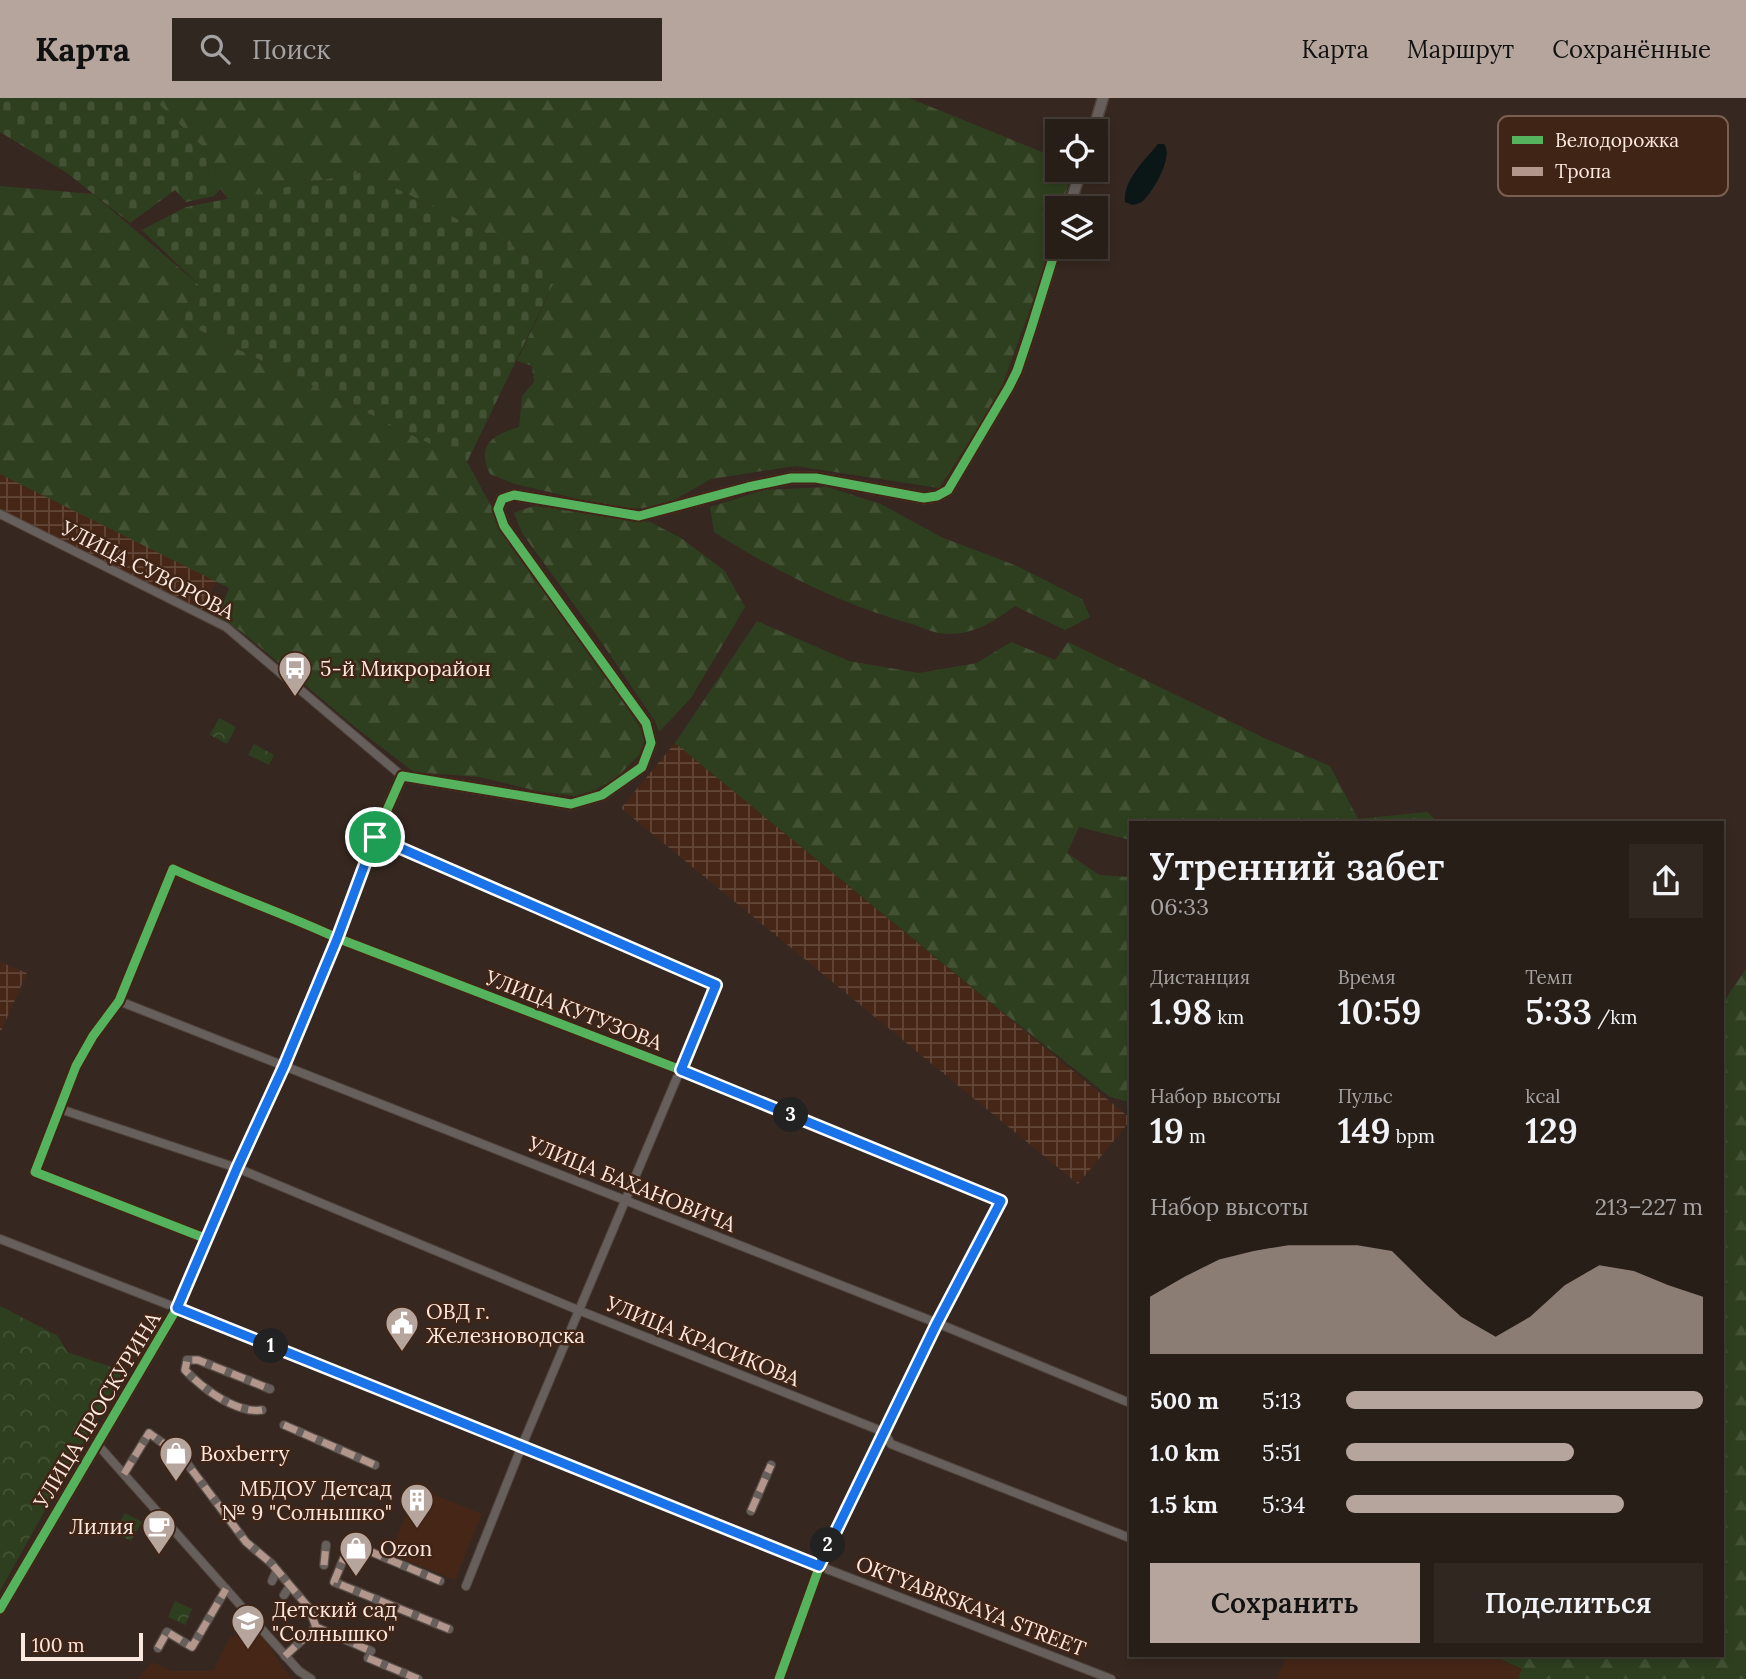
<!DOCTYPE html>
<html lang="ru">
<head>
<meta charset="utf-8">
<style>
  body { margin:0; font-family:Lora,serif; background:#302721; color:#f1f3f6; height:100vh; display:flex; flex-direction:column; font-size:26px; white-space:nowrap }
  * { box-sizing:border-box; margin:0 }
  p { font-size:23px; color:#a5a2a2 }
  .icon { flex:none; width:38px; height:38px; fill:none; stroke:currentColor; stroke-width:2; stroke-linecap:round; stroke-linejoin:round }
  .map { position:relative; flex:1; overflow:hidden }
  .panel { position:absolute; left:1129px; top:723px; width:595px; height:836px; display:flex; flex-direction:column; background:#281e18; border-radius:0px; box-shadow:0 4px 10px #0003,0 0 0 2px #443c37 }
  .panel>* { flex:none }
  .controls { position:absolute; left:1045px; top:21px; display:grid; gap:14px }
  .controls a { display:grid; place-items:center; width:63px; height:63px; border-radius:0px; background:#281e18; box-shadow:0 4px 10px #0003,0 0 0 2px #443c37; font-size:35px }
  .scale { position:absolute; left:21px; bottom:18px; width:122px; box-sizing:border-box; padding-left:7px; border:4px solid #fbe8df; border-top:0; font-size:19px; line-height:24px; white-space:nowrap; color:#fbe8df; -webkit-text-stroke:5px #402416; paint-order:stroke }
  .pin { position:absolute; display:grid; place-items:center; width:60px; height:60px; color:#fff; margin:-30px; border:4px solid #fff; border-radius:50%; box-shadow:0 2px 7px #0007 }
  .km { position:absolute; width:35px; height:35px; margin:-18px; border-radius:50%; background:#222; color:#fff; font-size:19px; line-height:35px; text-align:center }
  .round { display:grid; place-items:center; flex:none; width:74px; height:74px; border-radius:0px; background:#302721 }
  .overview { display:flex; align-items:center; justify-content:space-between; height:119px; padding:0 21px }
  h1 { font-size:38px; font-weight:600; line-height:52px }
  .metrics { display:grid; grid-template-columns:repeat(3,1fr); gap:10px; height:119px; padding:7px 21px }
  .metrics div { display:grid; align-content:center }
  .metrics b { font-size:35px; font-weight:600 }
  .metrics small { font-size:19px; font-weight:400 }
  .metrics p { font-size:19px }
  .chart { height:196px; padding:14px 21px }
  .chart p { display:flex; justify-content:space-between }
  .chart svg { width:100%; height:126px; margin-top:7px; fill:#b6a59c; opacity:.7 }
  .cta { display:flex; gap:14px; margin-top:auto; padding:14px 21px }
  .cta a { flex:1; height:80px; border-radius:0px; background:#b6a59c; color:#111; font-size:28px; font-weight:600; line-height:80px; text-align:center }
  .cta a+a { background:#302721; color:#f1f3f6 }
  ul { padding:0 21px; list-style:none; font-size:23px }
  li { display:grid; grid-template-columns:112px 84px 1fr; align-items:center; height:52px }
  li i { height:18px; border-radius:9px; background:#b6a59c }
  header { display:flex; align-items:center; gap:42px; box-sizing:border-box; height:98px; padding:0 35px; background:#b6a59c; color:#111 }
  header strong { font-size:33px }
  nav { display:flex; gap:38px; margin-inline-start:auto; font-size:24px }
  .search { width:490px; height:63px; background:#302721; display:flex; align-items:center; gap:18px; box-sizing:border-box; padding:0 24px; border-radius:0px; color:#a5a2a2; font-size:26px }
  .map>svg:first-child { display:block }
</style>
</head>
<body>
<header>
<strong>Карта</strong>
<div class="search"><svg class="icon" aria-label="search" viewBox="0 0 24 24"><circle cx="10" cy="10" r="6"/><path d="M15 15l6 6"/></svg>Поиск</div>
<nav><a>Карта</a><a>Маршрут</a><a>Сохранённые</a></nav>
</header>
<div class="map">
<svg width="1746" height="1581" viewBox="0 0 1746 1581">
  <defs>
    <pattern id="industrial-grid" width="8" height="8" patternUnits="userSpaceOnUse" patternTransform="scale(1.75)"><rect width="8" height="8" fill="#462717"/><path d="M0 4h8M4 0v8" fill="none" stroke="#624638"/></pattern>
    <pattern id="forest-firs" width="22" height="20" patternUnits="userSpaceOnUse" patternTransform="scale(1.75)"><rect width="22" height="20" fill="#2e3f1f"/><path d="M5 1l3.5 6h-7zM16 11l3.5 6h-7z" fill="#435234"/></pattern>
    <pattern id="cemetery-stones" width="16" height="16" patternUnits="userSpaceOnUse" patternTransform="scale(1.75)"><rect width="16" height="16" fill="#2e3f1f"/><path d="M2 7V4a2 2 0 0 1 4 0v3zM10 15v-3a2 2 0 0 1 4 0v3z" fill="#435234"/></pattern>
    <pattern id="park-crowns" width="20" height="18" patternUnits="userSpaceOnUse" patternTransform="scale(1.75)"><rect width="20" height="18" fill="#2e3f1f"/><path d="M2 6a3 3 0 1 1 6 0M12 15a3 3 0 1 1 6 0" fill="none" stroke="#435234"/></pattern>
  </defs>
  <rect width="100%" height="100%" fill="#362820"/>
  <!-- built -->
  <g fill="#462717">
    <polygon points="417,1390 482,1416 455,1482 390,1456"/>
    <polygon points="251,1527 265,1542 289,1578 294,1581 138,1581 152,1564 172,1573 213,1573 230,1539 241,1536"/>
    <polygon points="1286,1558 1494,1558 1522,1572 1518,1581 1277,1581"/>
  </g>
  <!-- industrial -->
  <g fill="url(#industrial-grid)">
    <polygon points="0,359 222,472 201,514 0,412"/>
    <polygon points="675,645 1130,1020 1130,1023 1078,1086 621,710"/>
    <polygon points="0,864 27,875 1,933 0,933"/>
  </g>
  <!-- forest -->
  <g fill="url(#forest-firs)">
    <path d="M162,0H909L1057,60V72H1073L1061,110H1057V124L1037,192L998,299L939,390L795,368L711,381L662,409L621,411L515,386L490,376C476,347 493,337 519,329L522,298L534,284L532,268L517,263L560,172L363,74L228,101L220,90L209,80L205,51L158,6Z"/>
    <polygon points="0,88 93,96 199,187 179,222 467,364 512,446 594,558 646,639 639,657 616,680 582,699 537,693 479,679 414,674 355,629 242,534 218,519 229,490 0,376"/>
    <path d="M827,389L881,406L941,439L1017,468L1082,501L1090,519L1065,532L1015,508C994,523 976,536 948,536C936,536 923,530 912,526C842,507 775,473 714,434L710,409L764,392Z"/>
    <polygon points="533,408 650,424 681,440 725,473 745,509 691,600 659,634 655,623 602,545 522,435 514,415"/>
    <polygon points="757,523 849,563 919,575 977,565 1011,544 1055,562 1068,544 1264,640 1330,668 1358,721 1427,714 1438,724 1130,724 1130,742 1079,729 1067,755 1099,777 1130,779 1130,1004 1110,999 990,904 675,645"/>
    <polygon points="1746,871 1746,1581 1518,1581 1522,1571 1494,1558 1722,1558 1722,906"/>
  </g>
  <!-- cemetery -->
  <g fill="url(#cemetery-stones)">
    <polygon points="0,0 162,0 159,6 205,51 209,80 221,90 214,98 186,104 175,92 130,125 67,75 0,34"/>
    <polygon points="363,74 560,172 467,364 179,222 199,187 142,132 186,109"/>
  </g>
  <!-- park -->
  <g fill="url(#park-crowns)">
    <polygon points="219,620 236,629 227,646 210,637"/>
    <polygon points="254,646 274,657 269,667 248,657"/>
    <polygon points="0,1208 58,1238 67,1254 123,1273 0,1493"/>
    <polygon points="125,1415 142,1424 131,1443 114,1434"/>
    <polygon points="175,1503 192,1511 185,1527 168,1519"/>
  </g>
  <!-- water -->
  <path fill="#0b1716" d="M1158,46H1164C1174,58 1154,92 1144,102C1141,105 1137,106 1133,107L1125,104C1123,82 1145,62 1158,46Z"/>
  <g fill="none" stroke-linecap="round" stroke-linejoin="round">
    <defs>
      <g id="minor">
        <polyline points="0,416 226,529 402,678"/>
        <polyline points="375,739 716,887 521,1350 466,1488"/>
        <polyline points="119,903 937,1225 1130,1305"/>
        <polyline points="60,1011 237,1070 578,1212 884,1334 891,1346 1130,1440"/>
        <polyline points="0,1141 177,1210 783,1454 1111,1581"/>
        <path d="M207,1141L35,1074L76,968L93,938L119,903L173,771C227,796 283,815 337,840L681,972L1001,1103L937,1225L824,1456L779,1581"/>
        <path d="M262,1312C236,1316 202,1290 185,1272L187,1262H198L270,1291"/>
        <polyline points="284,1327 375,1367"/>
        <polyline points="97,1346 299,1573 311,1581"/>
        <polyline points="124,1376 149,1335 183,1360 246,1444 271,1465 309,1510 316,1529"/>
        <polyline points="751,1413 771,1367"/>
        <polyline points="324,1467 326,1447"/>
        <polyline points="272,1483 277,1472"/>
        <polyline points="440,1483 350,1445 334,1484 449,1531"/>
        <polyline points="284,1497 290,1488"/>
        <polyline points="158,1550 167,1534 192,1549 226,1491"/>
        <polyline points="285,1558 316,1529 371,1553"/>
        <polyline points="368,1560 418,1581"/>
      </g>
      <g id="tertiary">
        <polyline points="1093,33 1103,0"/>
        <polyline points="1069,110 1081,72"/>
        <polyline points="0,1511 177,1210 237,1070 284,968 337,840 375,739 402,678 571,706 602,697 642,669 651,645 646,625 504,428 498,411 502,401 514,397 639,418 748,389 791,380 816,380 924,400 937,398 948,392 1009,289 1017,273 1031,231 1057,147"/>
      </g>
    </defs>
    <!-- minor casing -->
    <use href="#minor" stroke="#50443c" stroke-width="10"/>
    <!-- tertiary casing -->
    <use href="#tertiary" stroke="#50443c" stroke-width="13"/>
    <!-- minor -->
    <use href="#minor" stroke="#675f5c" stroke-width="8"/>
    <!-- tertiary -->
    <use href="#tertiary" stroke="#675f5c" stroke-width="10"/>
    <!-- quiet -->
    <g stroke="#b2968c" stroke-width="7" stroke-dasharray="14 7" stroke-linecap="butt">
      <path d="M262,1312C236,1316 202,1290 185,1272L187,1262H198L270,1291"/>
      <polyline points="284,1327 375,1367"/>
      <polyline points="124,1376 149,1335 183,1360 246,1444 271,1465 309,1510 316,1529"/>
      <polyline points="751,1413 771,1367"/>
      <polyline points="324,1467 326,1447"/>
      <polyline points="440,1483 350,1445 334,1484 449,1531"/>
      <polyline points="158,1550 167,1534 192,1549 226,1491"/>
      <polyline points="285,1558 316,1529 371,1553"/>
      <polyline points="368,1560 418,1581"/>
    </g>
    <defs>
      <g id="cycleway">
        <path d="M207,1141L35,1074L76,968L93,938L119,903L173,771C227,796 283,815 337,840L681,972L1001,1103L937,1225L824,1456L779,1581"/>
        <polyline points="0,1511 177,1210 237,1070 284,968 337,840 375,739 402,678 571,706 602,697 642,669 651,645 646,625 504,428 498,411 502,401 514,397 639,418 748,389 791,380 816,380 924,400 937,398 948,392 1009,289 1017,273 1031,231 1057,147"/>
      </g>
    </defs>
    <!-- cycleway casing -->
    <use href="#cycleway" stroke="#402416" stroke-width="13"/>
    <!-- cycleway -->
    <use href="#cycleway" stroke="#56b35d" stroke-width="9"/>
  </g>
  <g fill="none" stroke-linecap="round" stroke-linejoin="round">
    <defs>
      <polygon id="route" points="375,739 716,887 681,972 1001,1103 937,1225 819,1468 177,1210 237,1070 284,968 337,841"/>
    </defs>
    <!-- route casing -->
    <use href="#route" stroke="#fff" stroke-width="14"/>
    <!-- route -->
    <use href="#route" stroke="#1a73e8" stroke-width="9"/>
  </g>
  <!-- icons -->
  <defs>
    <symbol id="bus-pin" viewBox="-11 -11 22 30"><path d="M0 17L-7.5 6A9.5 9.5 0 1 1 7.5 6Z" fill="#b6a59c" stroke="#402416"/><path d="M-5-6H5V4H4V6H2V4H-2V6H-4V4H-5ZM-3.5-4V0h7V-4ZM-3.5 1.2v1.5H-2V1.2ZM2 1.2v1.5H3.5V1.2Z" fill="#fff"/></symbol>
    <symbol id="civic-pin" viewBox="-11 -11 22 30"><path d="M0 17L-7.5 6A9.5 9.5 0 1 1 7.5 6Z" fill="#b6a59c" stroke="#402416"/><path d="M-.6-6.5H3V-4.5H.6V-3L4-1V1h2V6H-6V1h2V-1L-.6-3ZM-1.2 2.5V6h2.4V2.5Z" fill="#fff"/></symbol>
    <symbol id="shop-pin" viewBox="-11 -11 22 30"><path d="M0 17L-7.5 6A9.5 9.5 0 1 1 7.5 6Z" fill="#b6a59c" stroke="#402416"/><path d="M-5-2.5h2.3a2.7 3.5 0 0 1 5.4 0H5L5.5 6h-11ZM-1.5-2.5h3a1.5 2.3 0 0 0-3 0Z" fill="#fff"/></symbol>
    <symbol id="building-pin" viewBox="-11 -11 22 30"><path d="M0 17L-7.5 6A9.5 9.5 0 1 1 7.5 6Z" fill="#b6a59c" stroke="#402416"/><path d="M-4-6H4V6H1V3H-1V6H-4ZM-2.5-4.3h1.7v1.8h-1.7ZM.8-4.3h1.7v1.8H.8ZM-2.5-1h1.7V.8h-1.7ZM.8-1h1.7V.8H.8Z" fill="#fff"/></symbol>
    <symbol id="cafe-pin" viewBox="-11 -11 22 30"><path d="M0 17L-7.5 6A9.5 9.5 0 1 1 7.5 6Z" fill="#b6a59c" stroke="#402416"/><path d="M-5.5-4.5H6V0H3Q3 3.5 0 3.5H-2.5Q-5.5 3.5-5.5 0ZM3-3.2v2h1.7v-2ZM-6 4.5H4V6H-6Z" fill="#fff"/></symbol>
    <symbol id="school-pin" viewBox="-11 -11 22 30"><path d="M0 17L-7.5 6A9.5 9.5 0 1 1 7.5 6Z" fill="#b6a59c" stroke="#402416"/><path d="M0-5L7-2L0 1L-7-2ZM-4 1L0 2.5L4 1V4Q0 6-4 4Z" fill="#fff"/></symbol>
  </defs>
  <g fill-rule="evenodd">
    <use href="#bus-pin" x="276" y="551" width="38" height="52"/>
    <use href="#civic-pin" x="383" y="1206" width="38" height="52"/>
    <use href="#shop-pin" x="157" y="1336" width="38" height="52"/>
    <use href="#building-pin" x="398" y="1383" width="38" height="52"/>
    <use href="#cafe-pin" x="140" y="1409" width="38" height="52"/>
    <use href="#shop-pin" x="337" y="1431" width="38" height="52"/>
    <use href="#school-pin" x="229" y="1504" width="38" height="52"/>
  </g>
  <g text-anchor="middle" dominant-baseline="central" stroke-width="5" stroke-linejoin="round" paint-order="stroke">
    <!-- street labels -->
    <g font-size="21" fill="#fbe8df" stroke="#402416">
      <text transform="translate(148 472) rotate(27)">УЛИЦА СУВОРОВА</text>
      <text transform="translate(574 912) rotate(21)">УЛИЦА КУТУЗОВА</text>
      <text transform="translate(632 1086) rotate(22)">УЛИЦА БАХАНОВИЧА</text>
      <text transform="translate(703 1243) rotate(22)">УЛИЦА КРАСИКОВА</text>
      <text transform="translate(97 1312) rotate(-59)">УЛИЦА ПРОСКУРИНА</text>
      <text transform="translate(971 1508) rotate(21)">OKTYABRSKAYA STREET</text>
    </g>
    <!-- poi labels -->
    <g font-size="21" fill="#fbe8df" stroke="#402416" text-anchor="start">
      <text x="320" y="570">5-й Микрорайон</text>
      <text x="426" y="1213">ОВД г.<tspan x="426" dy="24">Железноводска</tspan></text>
      <text x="200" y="1355">Boxberry</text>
      <text x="392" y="1390" text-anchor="end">МБДОУ Детсад<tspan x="392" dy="24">№ 9 "Солнышко"</tspan></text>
      <text x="134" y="1428" text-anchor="end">Лилия</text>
      <text x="380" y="1450">Ozon</text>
      <text x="272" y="1511">Детский сад<tspan x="272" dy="24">"Солнышко"</tspan></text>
    </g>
  </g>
  <!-- legend -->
  <rect x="1498" y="18" width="230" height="80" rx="10" fill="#402416" stroke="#785f52" stroke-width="2"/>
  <rect x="1512" y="38" width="31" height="8" fill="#56b35d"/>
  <rect x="1512" y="69" width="31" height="9" fill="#b2968c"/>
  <g font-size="19" fill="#fbe8df">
    <text x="1555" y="49">Велодорожка</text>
    <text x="1555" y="80">Тропа</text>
  </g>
</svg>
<div class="controls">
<a><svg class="icon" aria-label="locate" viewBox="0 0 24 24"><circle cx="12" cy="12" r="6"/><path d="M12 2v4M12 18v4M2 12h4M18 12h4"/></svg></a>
<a><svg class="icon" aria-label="layers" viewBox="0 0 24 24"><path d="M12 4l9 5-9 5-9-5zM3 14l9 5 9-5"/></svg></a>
</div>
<div class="scale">100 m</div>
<div class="pin" style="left:375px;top:739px;background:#1e9e55"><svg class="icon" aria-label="arrive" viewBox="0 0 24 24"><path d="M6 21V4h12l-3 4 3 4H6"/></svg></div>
<b class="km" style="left:271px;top:1248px">1</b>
<b class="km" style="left:828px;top:1447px">2</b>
<b class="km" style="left:791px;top:1017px">3</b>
<section class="panel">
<div class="overview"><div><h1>Утренний забег</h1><p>06:33</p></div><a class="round"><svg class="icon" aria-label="share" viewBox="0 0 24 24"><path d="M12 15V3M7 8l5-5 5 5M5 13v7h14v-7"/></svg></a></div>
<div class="metrics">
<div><p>Дистанция</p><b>1.98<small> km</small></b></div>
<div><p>Время</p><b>10:59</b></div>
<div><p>Темп</p><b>5:33<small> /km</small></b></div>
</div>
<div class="metrics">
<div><p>Набор высоты</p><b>19<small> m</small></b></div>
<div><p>Пульс</p><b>149<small> bpm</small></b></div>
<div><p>kcal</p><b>129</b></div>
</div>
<div class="chart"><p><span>Набор высоты</span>213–227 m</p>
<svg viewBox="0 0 160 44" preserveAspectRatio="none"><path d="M0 44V24L10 17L20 11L30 8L40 6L50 6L60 6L70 8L80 20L90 31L100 38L110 31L120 20L130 13L140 15L150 20L160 24V44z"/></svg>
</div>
<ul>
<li><b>500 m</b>5:13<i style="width:100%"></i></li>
<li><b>1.0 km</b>5:51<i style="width:64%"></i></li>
<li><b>1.5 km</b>5:34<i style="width:78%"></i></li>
</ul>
<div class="cta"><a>Сохранить</a><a>Поделиться</a></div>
</section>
</div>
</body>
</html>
